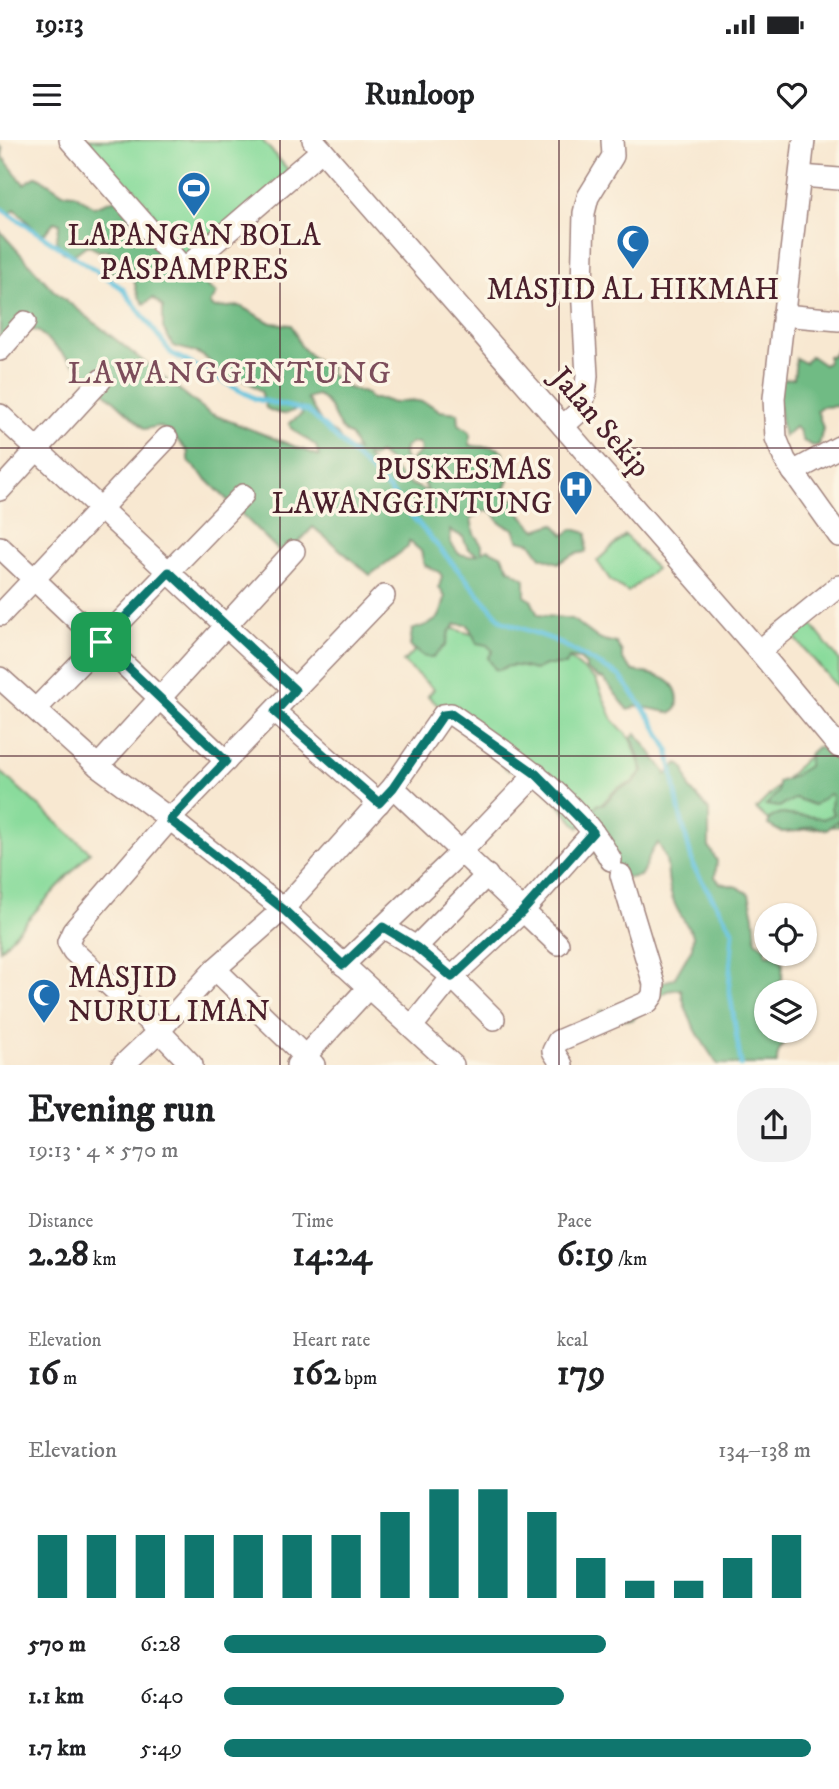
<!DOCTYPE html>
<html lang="en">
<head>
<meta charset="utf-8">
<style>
  body { margin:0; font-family:"IM FELL DW Pica",serif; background:#f2f2f2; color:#202124; height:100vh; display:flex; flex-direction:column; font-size:26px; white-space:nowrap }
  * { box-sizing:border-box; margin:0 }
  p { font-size:23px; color:#757577 }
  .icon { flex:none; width:38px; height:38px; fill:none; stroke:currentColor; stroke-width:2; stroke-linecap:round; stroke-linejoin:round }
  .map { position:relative; height:925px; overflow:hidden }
  .drawer { display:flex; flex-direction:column; background:#fff; flex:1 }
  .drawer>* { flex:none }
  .fabs { position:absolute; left:754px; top:763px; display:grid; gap:14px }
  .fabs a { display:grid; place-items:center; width:63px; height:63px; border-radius:50%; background:#fff; box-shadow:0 2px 5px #0004; font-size:35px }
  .pin { position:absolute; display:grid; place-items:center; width:60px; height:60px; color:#fff; margin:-30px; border-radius:14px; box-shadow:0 4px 10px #0006 }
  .round { display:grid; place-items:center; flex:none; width:74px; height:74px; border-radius:28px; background:#f2f2f2 }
  .headline { display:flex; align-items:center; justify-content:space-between; height:119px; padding:0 28px }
  h1 { font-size:38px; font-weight:700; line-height:52px }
  .metrics { display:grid; grid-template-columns:repeat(3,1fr); gap:10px; height:119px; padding:7px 28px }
  .metrics div { display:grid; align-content:center }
  .metrics b { font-size:35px; font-weight:700 }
  .metrics small { font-size:19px; font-weight:400 }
  .metrics p { font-size:19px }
  .chart { height:196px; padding:14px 28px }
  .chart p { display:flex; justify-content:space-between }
  .chart svg { width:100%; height:126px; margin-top:7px; stroke:#0f766e; stroke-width:6 }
  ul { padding:0 28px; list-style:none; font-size:23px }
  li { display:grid; grid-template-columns:112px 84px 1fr; align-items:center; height:52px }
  li i { height:18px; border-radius:9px; background:#0f766e }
  .status { display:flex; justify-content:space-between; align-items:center; height:49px; padding:0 35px; background:#fff; direction:ltr }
  .status svg { height:19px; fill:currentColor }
  header { display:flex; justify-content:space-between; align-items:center; height:91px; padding:0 28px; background:#fff; font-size:32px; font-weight:700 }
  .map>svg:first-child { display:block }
</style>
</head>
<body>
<div class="status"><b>19:13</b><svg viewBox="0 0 49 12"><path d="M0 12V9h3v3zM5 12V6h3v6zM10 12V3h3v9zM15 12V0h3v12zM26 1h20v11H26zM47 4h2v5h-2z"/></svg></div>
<header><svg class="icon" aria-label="menu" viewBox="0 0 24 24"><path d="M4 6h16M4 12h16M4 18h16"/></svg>Runloop<svg class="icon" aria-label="heart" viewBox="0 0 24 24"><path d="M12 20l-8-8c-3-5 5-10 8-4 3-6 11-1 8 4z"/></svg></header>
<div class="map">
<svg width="839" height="925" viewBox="0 0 839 925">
  <rect width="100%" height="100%" fill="#fcf5e5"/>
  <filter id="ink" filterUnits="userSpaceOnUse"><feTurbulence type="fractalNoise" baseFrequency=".0143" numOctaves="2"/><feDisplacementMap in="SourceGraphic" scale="14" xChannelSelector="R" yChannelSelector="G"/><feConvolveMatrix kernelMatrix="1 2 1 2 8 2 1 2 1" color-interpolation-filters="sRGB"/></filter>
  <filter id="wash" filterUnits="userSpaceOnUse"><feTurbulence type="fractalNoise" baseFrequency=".00686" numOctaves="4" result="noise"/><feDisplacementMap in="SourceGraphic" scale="28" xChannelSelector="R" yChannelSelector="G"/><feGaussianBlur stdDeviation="1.57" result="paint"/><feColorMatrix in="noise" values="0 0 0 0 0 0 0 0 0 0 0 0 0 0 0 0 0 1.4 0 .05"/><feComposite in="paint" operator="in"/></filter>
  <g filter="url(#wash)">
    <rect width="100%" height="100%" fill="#f8e8d1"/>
    <!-- green -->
    <g fill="#8adb9c" stroke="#6a7d64" stroke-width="2">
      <polygon points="81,0 262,0 292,34 187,122"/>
      <polygon points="625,395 656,429 628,452 611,441 597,421"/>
      <polygon points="811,484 839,520 839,549 794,497"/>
      <polygon points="447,487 471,494 564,514 596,540 613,580 631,599 642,631 631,643 617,648 579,688 519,620 509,631 428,556 434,549 403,522 438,489"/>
      <polygon points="817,607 839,633 839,686 781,692 756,669"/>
      <polygon points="0,631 90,712 0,810"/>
    </g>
    <!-- forest -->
    <g fill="#6fbb84" stroke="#5c6d58" stroke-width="2" fill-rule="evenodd">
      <path d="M0,6L3,9L2,16L24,44L37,36L63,53L74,54L94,67L130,54L152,71L167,116L206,122L207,146L217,153L210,164L215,168L240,166L271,183L291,185C296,192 297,200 301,206C308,214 320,225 330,226L331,236L341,238L346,247L367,254L371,259H382L393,263C408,258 427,260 440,271L458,273L459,284L470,292V305C485,310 488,302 504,312L503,324L509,339L504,351L506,357L521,362L518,372C526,377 529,385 536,390L554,384L564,395L573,389L587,393L586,412L575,414L558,423L541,417L531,403L518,400L514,389L500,383L493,372L486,370L471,378L474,394L482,405V412L488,409L502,416L509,429L525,439V456L531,460L538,475L572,479L599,499L616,503L622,512V519L633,531C655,534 683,538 677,568L672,573L638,566L628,570L604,539L599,538L586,529V525L580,519L569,518L566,525H545L535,530C522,527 511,522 500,530L495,529L488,518L493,511L487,505L477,503L468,485L456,484L449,492L446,505L433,517H425L410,506L412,490C436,481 440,484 445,457L439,447L442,436L439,432L424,425L421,411L409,401L408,407L370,435L313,387L285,417L188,321V312L172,294L159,286L145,289L39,192L30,189L0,198V91L53,150L209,273L319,316L316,306L291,288L289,283L302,274L300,267C286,276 281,276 266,268L261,251L239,236L228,240C217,233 216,227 207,219C198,211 184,209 173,206L163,188V167L153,158L144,164C135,154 135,143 133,131L127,130L117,136L107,129L106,121L109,110L99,111L87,105L75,114L63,112L56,100L60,84L54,82L45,93H38L15,69L10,74L0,68ZM317,255C336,264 332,287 351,296L357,311L347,309L337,294L325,288L307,258ZM411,303H419L421,311L413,318L411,326L415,334L422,338L428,352L404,341L396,331L380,332L366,316L374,317L379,313C389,321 395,328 408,322L404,316L405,307ZM450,390L463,397L468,409L478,414L469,416L459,414L451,403Z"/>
      <polygon points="839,206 839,266 821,267 817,270 823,288 819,305 813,306 803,301 799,290 795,287 784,297 774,241 794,238 796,218 805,223 811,216 824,225 828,222 828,216 832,216"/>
      <path d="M636,593L664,630L666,635L678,623L684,628L690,649L709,670V707L717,721L715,737L720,743L737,747L749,754L754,776L756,801L766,808V814H774L783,823L782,838L778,846L781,852H766V891H801C785,896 776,911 777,924H717C702,901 685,877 681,849L667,851L632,880L597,876L601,871C627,868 633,868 648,846L674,839L692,808L693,795C684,780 674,768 670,750C666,731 670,721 658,703C648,712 648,725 640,736L628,738L612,728L602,729C592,707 578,686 598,664H604L618,649L632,644L643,631L632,597Z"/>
      <path d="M817,607L831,612L839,628V682L837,681L827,690L811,686L798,691L781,692L768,685L769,679L780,673C795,678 809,674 823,679L834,674L831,669L832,655L829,654L814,665L796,658L779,667L766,665L778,652V642L792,637L808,626L810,613Z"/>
    </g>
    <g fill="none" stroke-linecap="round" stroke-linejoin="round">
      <!-- stream -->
      <polyline stroke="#5fc1dd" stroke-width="5" points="0,68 122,148 171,213 256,259 308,271 387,347 502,481 554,500 620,536 651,579 668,609 680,674 694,728 733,791 729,847 741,925"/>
    </g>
  </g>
  <g filter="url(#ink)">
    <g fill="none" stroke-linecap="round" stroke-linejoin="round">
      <defs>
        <g id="minor">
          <polyline points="70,0 184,129 322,10"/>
          <polyline points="313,0 759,511 839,607"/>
          <polyline points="804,0 774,258 776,298 785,320 839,396"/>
          <polyline points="801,36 839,39"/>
          <polyline points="783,175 839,180"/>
          <polyline points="0,210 25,182"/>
          <polyline points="0,275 295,550"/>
          <polyline points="563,286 579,272 585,255 587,236 582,147 584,73 588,57 613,16 612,0"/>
          <polyline points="793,332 839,307"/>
          <polyline points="0,350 101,240"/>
          <polyline points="0,407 226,621"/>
          <polyline points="0,475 167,298"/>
          <polyline points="759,511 839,446"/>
          <polyline points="0,538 98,626 170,679 283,769 453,925"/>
          <polyline points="36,569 243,355"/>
          <polyline points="275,572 379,663"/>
          <polyline points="98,626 294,411"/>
          <polyline points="393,647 558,804"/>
          <polyline points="383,787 416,807 452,837 494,879"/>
          <polyline points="416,807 487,735"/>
          <polyline points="343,825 461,712 536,634"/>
          <polyline points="215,829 314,925"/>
          <polyline points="413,885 452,837 522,772 593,692"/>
          <path d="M123,925L159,891L215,829L283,769L393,647L443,575L451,574C509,615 576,656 611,720"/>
          <polyline points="192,925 159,891 73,811 68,802 73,791 170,679 384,456"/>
          <polyline points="297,925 368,848"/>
          <polyline points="562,925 553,911 558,901 648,862 653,855 654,844 621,735"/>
        </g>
      </defs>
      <!-- minor casing -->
      <use href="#minor" stroke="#a1847e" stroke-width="24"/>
      <!-- minor -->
      <use href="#minor" stroke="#fff" stroke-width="21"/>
    </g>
  </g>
  <g fill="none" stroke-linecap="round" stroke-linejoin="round" filter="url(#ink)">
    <defs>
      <polygon id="route" points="169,432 295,550 275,572 379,663 393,648 443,575 451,574 536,634 593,692 522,772 452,837 416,807 383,787 343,825 283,769 170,680 226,621 101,502"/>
    </defs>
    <!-- route casing -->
    <use href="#route" stroke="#fff" stroke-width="14"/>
    <!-- route -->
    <use href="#route" stroke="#0f766e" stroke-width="9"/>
  </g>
  <!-- grid -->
  <path fill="none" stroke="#4a1f2b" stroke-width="2" stroke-opacity="0.55" d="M280,0V925M559,0V925M0,308H839M0,616H839"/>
  <!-- icons -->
  <defs>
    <symbol id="stadium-pin" viewBox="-11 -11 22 30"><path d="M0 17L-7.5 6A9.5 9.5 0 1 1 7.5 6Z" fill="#1f6fb2" stroke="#fcf5e5"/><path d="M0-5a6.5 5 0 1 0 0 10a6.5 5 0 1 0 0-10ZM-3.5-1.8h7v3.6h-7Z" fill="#fff"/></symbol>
    <symbol id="mosque-pin" viewBox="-11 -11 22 30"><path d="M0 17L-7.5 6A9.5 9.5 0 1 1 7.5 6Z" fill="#1f6fb2" stroke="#fcf5e5"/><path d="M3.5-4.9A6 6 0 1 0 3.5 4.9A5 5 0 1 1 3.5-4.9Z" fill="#fff"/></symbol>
    <symbol id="hospital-pin" viewBox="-11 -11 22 30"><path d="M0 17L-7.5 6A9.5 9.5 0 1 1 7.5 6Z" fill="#1f6fb2" stroke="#fcf5e5"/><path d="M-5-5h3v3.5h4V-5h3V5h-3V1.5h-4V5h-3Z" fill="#fff"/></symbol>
  </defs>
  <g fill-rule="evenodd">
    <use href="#stadium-pin" x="175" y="29" width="38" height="52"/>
    <use href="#mosque-pin" x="614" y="82" width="38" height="52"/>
    <use href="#hospital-pin" x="557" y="328" width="38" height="52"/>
    <use href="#mosque-pin" x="25" y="836" width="38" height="52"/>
  </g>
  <g text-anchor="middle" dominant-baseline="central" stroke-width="7" stroke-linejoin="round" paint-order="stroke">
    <!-- poi labels -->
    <g font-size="30" fill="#4a1f2b" stroke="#fcf5e5">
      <text x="194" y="96">LAPANGAN BOLA<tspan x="194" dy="34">PASPAMPRES</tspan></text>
      <text x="633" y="150">MASJID AL HIKMAH</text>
      <text x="552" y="330" text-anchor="end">PUSKESMAS<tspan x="552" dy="34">LAWANGGINTUNG</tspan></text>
      <text x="68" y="838" text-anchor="start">MASJID<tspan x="68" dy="34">NURUL IMAN</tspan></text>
    </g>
    <!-- street labels -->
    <g font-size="30" fill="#4a1f2b" stroke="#fcf5e5">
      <text transform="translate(600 283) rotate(49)">Jalan Sekip</text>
    </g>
    <!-- neighbourhood labels -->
    <g font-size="32" letter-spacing="2" fill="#7c4d5b" stroke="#fcf5e5">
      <text x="230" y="234">LAWANGGINTUNG</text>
    </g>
  </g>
</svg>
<div class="fabs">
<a><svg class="icon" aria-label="locate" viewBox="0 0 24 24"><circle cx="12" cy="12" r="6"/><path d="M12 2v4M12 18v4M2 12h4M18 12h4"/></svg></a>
<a><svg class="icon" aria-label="layers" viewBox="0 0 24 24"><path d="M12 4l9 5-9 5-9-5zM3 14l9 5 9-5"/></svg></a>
</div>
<div class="pin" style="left:101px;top:502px;background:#1e9e55"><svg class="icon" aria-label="arrive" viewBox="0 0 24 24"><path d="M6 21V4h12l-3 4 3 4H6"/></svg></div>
</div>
<section class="drawer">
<div class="headline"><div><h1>Evening run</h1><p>19:13 · 4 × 570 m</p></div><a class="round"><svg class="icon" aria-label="share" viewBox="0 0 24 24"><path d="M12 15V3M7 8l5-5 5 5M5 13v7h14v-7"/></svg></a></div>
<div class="metrics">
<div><p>Distance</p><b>2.28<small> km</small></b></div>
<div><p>Time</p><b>14:24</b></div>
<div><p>Pace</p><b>6:19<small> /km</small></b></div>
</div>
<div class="metrics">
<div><p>Elevation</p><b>16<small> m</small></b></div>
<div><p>Heart rate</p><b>162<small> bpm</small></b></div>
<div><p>kcal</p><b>179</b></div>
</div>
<div class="chart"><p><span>Elevation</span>134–138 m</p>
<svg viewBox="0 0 160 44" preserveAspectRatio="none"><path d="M5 44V22M15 44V22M25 44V22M35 44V22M45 44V22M55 44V22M65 44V22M75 44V14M85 44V6M95 44V6M105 44V14M115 44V30M125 44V38M135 44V38M145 44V30M155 44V22"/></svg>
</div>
<ul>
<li><b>570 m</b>6:28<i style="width:65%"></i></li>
<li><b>1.1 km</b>6:40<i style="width:58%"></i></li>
<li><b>1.7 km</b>5:49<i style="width:100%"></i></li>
</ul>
</section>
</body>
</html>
